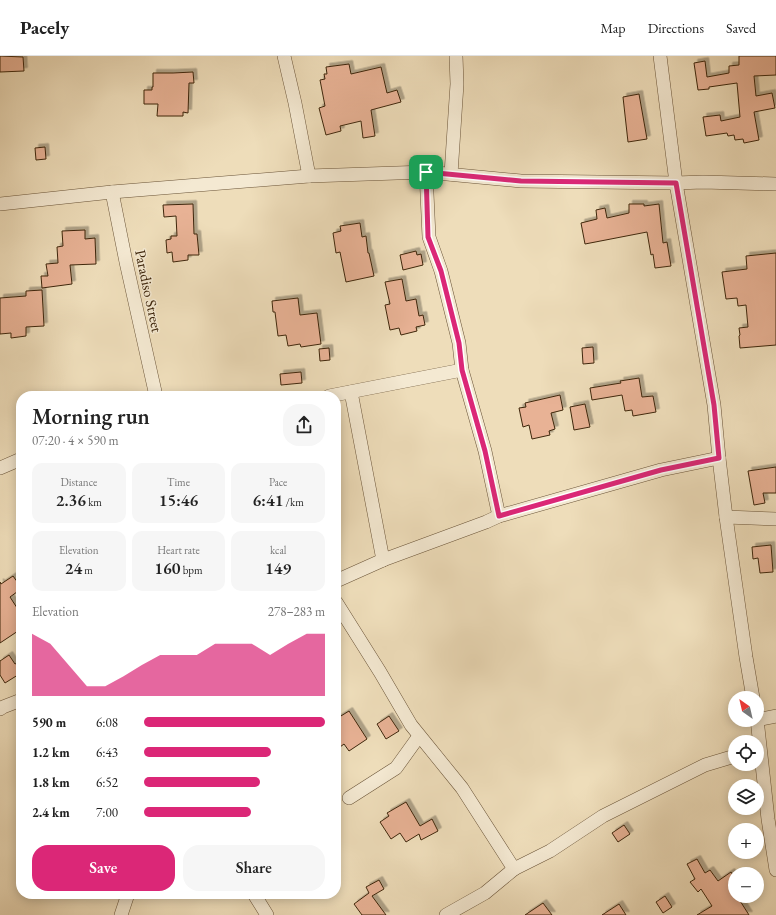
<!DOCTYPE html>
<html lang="en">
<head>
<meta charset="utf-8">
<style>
  body { margin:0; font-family:"EB Garamond",serif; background:#f6f6f6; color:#222; height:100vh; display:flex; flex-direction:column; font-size:15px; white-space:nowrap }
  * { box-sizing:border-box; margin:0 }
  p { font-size:13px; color:#767676 }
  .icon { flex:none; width:22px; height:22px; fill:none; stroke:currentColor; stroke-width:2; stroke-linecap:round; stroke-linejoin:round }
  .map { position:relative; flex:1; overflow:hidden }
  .panel { position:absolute; left:16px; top:335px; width:325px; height:508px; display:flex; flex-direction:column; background:#fff; border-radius:16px; box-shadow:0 2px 10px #0003 }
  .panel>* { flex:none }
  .needle { width:26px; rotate:326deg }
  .tools { position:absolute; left:728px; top:635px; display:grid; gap:8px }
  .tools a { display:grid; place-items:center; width:36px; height:36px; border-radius:50%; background:#fff; box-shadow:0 2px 10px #0003; font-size:20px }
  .pin { position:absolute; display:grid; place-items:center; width:34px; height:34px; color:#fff; margin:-17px; border-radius:8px; box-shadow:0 2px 6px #0006 }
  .round { display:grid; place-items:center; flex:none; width:42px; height:42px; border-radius:16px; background:#f6f6f6 }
  .summary { display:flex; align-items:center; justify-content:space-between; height:68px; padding:0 16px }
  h1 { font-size:22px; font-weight:600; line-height:30px }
  .metrics { display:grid; grid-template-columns:repeat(3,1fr); gap:6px; height:68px; padding:4px 16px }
  .metrics div { display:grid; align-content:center; border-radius:10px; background:#f6f6f6; text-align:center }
  .metrics b { font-size:17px; font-weight:600 }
  .metrics small { font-size:11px; font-weight:400 }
  .metrics p { font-size:11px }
  .chart { height:112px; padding:8px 16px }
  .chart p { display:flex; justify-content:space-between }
  .chart svg { width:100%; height:72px; margin-top:4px; fill:#db2777; opacity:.7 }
  .cta { display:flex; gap:8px; margin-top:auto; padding:8px 16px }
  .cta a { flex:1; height:46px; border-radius:16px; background:#db2777; color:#fff; font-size:16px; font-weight:600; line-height:46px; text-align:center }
  .cta a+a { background:#f6f6f6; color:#222 }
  ul { padding:0 16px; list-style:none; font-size:13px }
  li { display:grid; grid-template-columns:64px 48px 1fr; align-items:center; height:30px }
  li i { height:10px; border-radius:5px; background:#db2777 }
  header { display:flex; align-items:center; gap:24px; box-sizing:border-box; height:56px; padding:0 20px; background:#fff; border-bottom:1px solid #e0e0e0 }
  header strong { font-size:19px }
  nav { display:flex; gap:22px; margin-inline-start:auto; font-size:14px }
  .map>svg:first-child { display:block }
</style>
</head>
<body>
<header>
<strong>Pacely</strong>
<nav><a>Map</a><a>Directions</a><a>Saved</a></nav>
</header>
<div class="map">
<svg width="776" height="859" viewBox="0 0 776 859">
  <defs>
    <filter id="shadow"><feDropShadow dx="3.5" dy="-3.5" stdDeviation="0" flood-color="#0004"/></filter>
  </defs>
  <rect width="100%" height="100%" fill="#eeddba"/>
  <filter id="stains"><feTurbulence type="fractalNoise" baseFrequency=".005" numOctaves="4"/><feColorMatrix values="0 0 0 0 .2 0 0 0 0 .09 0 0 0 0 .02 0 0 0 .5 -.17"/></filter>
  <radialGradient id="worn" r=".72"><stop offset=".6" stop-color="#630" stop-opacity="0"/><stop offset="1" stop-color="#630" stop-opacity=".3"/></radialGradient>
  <!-- building -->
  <g fill="#e8b295" stroke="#3e260c" filter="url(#shadow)">
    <polygon points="0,0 23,1 24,15 0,16"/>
    <polygon points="739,0 776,0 776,19 754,20 756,40 772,37 775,52 754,56 759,84 744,87 743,83 735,84 734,79 728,80 727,77 706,80 703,61 720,59 721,65 740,61 737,27 709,31 709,33 698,34 694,7 705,5 707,21 729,17 729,10 739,9"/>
    <polygon points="349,8 351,18 381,11 387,37 397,34 401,46 371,54 375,80 363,82 361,65 340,70 341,75 326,79 319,52 325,50 320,24 325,23 324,18 327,18 326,11"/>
    <polygon points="193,16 194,27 189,27 188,57 183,56 183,60 157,60 158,48 144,48 144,34 152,34 152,31 153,31 153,17 173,17"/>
    <polygon points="639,38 647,83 628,86 623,41"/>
    <polygon points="45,91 46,103 36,104 35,92"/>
    <polygon points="193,148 194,178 197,178 199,199 188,199 188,204 173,206 172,196 167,197 166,184 171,183 171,180 177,180 176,160 164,161 163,149"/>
    <polygon points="629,148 644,148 644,150 659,148 663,187 667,186 671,210 655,212 653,198 651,199 647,176 585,188 581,167 597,163 596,154 605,152 607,162 629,157"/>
    <polygon points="360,167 362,181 366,180 368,197 369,197 374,220 346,226 340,196 336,197 333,177 341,175 340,170"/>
    <polygon points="85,174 85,183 95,182 96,208 70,209 72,228 42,232 41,220 48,220 46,208 58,207 57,191 63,190 62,175"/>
    <polygon points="416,195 417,199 421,198 423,209 403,214 400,199"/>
    <polygon points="776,197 776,289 740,292 739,280 740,279 739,272 748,271 746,249 738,250 737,242 726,243 722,216 747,213 746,200"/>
    <polygon points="402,223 406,245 416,243 419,260 423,259 425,269 416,271 417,275 401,279 399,272 390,274 385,249 390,248 385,226"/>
    <polygon points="42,234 44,270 26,271 26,280 11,282 11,277 0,278 0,242 26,240 26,235"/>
    <polygon points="298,242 300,259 317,257 321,288 301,291 300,288 288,290 286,279 278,280 275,256 273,256 272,245"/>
    <polygon points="593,291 594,307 583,308 582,292"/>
    <polygon points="329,292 330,304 320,305 319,293"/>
    <polygon points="301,316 302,327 281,329 280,318"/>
    <polygon points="639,322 642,341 653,340 656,356 633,360 632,354 625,355 622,339 592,344 590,332 621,327 620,325"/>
    <polygon points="560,339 563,354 551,357 555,373 549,375 550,379 532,383 529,369 523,371 519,352 526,351 525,347"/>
    <polygon points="585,348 590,371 574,374 570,351"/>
    <polygon points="776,411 776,437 763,437 765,447 754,449 748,415"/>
    <polygon points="771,489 773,516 760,517 758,502 753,503 752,491"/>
    <polygon points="13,520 21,531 21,533 10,541 21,558 21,573 0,587 0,526 1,528"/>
    <polygon points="9,599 15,608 17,607 21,613 21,617 5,627 0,619 0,605"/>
    <polygon points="349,655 367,683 349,695 344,688 336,694 336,663"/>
    <polygon points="389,660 399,675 386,683 377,668"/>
    <polygon points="406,746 420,770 432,763 438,775 421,784 419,778 406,786 400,777 391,783 380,766 389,760 387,757"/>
    <polygon points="624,769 630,778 618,786 612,777"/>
    <polygon points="697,803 705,817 710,814 718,825 731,816 735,822 735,840 737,840 749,859 697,859 712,850 701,833 698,836 690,826 695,823 687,808"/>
    <polygon points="379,824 384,833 372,840 386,859 362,859 354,848 369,837 366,831"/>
    <polygon points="665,840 672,851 663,857 656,846"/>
    <polygon points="543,847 552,859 525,859"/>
    <polygon points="619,848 626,859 602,859"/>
  </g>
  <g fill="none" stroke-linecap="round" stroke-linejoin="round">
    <defs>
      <g id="minor">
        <polyline points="284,0 295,47 309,120"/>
        <polyline points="660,0 676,127 714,349 719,402 726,461 746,601 753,642"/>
        <polyline points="426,116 429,181 441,215 459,287 462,314 485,395 499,460"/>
        <polyline points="451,118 457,28 456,0"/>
        <polyline points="112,136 126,206 156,340"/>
        <polyline points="0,148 112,136 309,120 426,116 521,125 676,127 703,126 776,128"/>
        <polyline points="351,336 383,504"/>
        <polyline points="329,340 462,314"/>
        <polyline points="0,412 21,403"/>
        <polyline points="726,461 776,463"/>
        <polyline points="336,525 383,504 486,466 499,460 661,414 719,402"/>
        <polyline points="336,546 380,616 411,669 462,732 514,813"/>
        <polyline points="0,653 3,651 21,644"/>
        <polyline points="757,663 768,763 776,814"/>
        <polyline points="757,664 776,660"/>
        <polyline points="349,742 396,712 419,680"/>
        <polyline points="254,838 267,859"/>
        <polyline points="121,859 128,838"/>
        <polyline points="446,859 485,837 514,813 550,795 603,760 705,709 735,700"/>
      </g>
    </defs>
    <!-- minor casing -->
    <use href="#minor" stroke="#6a5438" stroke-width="14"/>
    <!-- minor -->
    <use href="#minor" stroke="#f4e9d2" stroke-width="13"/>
  </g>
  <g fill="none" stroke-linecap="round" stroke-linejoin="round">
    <defs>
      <polygon id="route" points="426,116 521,125 676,127 714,349 719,402 661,414 499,460 485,395 462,314 459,287 441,215 428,181"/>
    </defs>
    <!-- route casing -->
    <use href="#route" stroke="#fff" stroke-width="8"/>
    <!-- route -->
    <use href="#route" stroke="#db2777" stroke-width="5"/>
  </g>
  <g text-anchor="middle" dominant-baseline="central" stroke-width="3" stroke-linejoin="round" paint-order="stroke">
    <!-- street labels -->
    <g font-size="15" fill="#3e260c" stroke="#f4e9d2">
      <text transform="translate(149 235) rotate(78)">Paradiso Street</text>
    </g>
  </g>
  <rect width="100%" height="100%" filter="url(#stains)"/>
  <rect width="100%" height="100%" fill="url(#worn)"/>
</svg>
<div class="tools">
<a><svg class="needle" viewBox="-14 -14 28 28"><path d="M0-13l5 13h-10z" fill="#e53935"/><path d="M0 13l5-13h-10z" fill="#767676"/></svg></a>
<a><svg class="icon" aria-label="locate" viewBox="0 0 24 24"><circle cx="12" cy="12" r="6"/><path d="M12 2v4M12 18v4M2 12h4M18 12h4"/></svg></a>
<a><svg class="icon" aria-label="layers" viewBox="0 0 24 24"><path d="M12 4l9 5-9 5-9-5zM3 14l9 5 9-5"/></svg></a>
<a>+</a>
<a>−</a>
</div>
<div class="pin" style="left:426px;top:116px;background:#1e9e55"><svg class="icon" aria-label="arrive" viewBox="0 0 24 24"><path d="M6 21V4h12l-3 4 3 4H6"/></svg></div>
<section class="panel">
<div class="summary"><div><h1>Morning run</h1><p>07:20 · 4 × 590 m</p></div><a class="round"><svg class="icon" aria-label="share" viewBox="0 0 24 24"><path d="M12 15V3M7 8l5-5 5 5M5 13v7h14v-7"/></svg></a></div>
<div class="metrics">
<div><p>Distance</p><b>2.36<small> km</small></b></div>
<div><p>Time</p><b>15:46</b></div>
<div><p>Pace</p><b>6:41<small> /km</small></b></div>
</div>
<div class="metrics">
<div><p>Elevation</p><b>24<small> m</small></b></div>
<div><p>Heart rate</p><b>160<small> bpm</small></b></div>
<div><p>kcal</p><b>149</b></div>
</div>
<div class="chart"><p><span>Elevation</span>278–283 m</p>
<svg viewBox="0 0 160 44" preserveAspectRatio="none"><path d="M0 44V6L10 12L20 25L30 38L40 38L50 32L60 25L70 19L80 19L90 19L100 12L110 12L120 12L130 19L140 12L150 6L160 6V44z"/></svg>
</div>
<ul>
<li><b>590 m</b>6:08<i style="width:100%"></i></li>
<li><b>1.2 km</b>6:43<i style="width:70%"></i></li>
<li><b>1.8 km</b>6:52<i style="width:64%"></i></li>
<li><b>2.4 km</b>7:00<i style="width:59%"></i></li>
</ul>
<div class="cta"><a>Save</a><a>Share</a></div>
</section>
</div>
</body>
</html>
